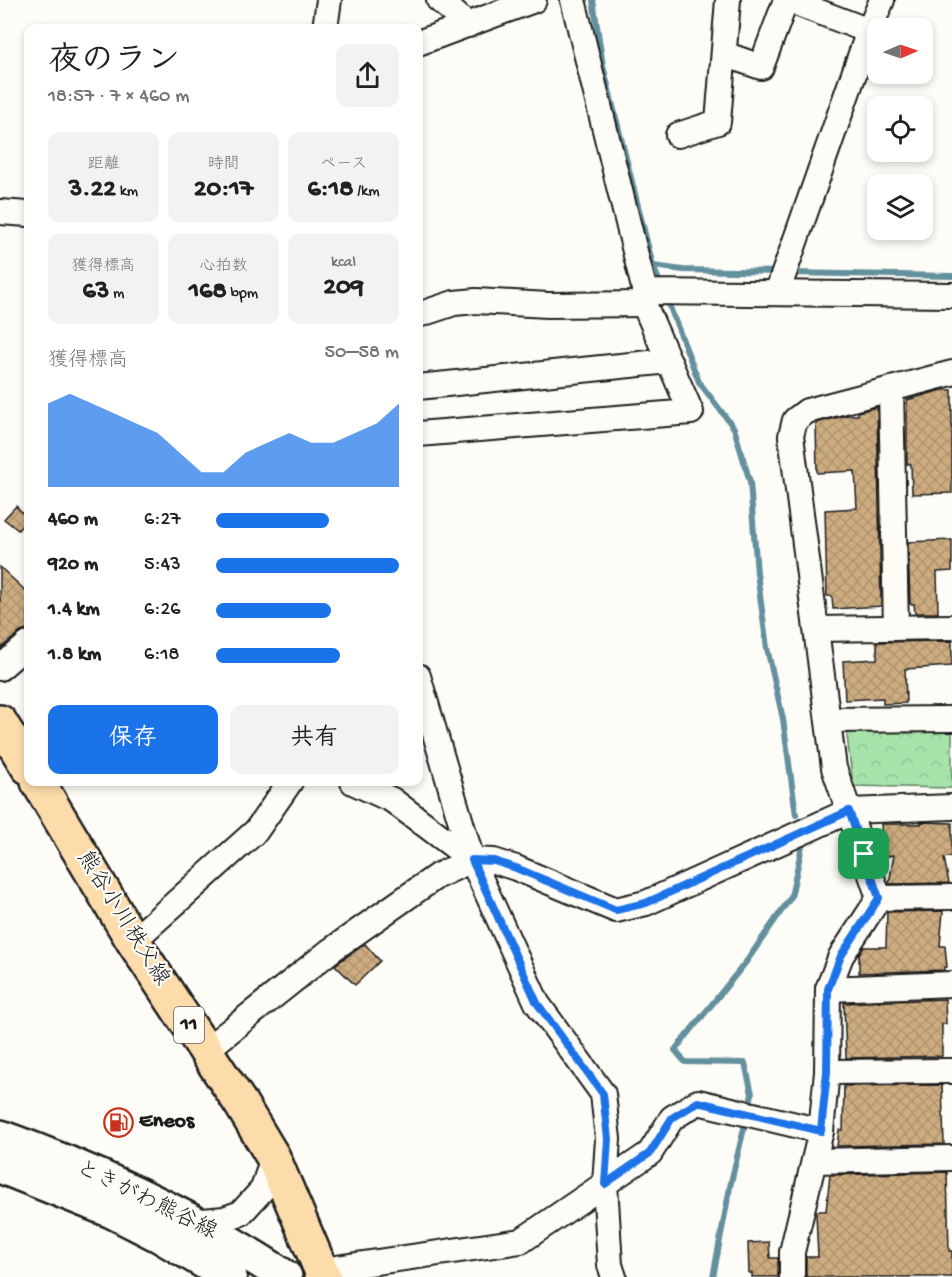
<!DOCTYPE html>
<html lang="ja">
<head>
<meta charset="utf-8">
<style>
  body { margin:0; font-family:"Gochi Hand","Klee One",sans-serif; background:#f2f2f2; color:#202124; height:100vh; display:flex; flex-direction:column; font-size:22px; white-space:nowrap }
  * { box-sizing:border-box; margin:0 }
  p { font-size:20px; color:#757577 }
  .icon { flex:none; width:33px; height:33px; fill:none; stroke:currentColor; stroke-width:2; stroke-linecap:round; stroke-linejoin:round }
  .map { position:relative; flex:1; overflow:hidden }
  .drawer { position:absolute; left:24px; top:24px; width:399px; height:762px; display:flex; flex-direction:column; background:#fff; border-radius:12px; box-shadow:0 3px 9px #0003 }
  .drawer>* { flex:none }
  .needle { width:39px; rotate:88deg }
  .tools { position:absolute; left:867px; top:18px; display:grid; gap:12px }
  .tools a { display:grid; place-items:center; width:66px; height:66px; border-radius:12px; background:#fff; box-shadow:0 3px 9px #0003; font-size:30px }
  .pin { position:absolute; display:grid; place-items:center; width:51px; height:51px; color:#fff; margin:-26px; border-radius:12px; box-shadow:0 3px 9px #0006 }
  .round { display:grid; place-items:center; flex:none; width:63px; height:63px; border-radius:12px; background:#f2f2f2 }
  .overview { display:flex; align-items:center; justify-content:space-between; height:102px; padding:0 24px }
  h1 { font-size:33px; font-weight:800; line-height:45px }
  .figures { display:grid; grid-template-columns:repeat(3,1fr); gap:9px; height:102px; padding:6px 24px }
  .figures div { display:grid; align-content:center; border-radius:12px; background:#f2f2f2; text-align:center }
  .figures b { font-size:26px; font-weight:800 }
  .figures small { font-size:16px; font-weight:400 }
  .figures p { font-size:16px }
  .chart { height:168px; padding:12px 24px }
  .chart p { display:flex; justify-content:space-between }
  .chart svg { width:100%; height:108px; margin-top:6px; fill:#1a73e8; opacity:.7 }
  .button { display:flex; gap:12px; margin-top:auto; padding:12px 24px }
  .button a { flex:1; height:69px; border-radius:12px; background:#1a73e8; color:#fff; font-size:24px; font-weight:800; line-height:69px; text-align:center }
  .button a+a { background:#f2f2f2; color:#202124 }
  ul { padding:0 24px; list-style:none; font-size:20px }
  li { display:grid; grid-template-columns:96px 72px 1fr; align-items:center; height:45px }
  li i { height:15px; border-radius:8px; background:#1a73e8 }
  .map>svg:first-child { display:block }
</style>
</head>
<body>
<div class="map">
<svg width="952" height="1277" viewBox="0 0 952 1277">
  <defs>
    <pattern id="forest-crowns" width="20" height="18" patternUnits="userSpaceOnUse" patternTransform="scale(1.5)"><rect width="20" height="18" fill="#a6e4ab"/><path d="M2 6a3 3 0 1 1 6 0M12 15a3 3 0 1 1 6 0" fill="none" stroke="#8ec393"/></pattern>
    <pattern id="building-cross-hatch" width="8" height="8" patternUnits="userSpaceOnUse" patternTransform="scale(1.5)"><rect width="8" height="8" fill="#cdac80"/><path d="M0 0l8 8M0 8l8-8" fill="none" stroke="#af936e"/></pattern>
  </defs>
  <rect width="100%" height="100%" fill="#fdfcf7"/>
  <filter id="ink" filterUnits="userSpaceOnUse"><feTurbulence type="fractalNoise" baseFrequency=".0167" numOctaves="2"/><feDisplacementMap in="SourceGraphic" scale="12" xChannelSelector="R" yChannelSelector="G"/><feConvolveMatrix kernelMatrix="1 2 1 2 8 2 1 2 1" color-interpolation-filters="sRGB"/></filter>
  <g filter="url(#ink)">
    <!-- forest -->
    <polygon fill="url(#forest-crowns)" stroke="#618064" stroke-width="1.5" points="846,727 952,727 952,788 853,786"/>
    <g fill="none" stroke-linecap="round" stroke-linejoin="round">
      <!-- stream -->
      <g stroke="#63909d" stroke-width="6">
        <polyline points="593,0 603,66 653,266 662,288"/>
        <polyline points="653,266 683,270 779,272"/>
        <polyline points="789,273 952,276"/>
        <polyline points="666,297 699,382 734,428 750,482 757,573 767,648 783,719 796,815"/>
        <polyline points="748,1110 752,1094 745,1063 685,1062 675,1050 746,962 791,897 802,846"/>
        <polyline points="713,1277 731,1182 746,1120"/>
      </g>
    </g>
    <!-- building -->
    <g fill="url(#building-cross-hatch)" stroke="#1c1c1c" stroke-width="1.5">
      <polygon points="942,390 952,390 952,493 912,494 911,464 907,464 907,400"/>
      <polygon points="877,407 881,606 833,609 832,596 827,596 825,510 857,508 855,471 817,473 816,423 847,415 858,415 858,412"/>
      <polygon points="16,506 28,519 18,530 4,519"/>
      <polygon points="952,540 952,571 937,572 938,613 915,613 914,604 910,604 908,542"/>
      <polygon points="0,567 28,593 28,628 19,633 0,649"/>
      <polygon points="952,641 952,666 905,669 906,703 883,704 883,698 845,700 843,661 877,659 877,642"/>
      <polygon points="921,822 952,823 952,856 944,858 949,883 889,884 894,855 883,857 881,824 921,824"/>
      <polygon points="943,911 940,946 945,946 947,967 944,967 944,970 859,973 859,954 864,947 886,947 887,912"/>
      <polygon points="365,944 380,961 355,985 335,965"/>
      <polygon points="945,999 946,1024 942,1024 942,1056 846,1058 844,1003"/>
      <polygon points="942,1085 944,1144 837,1146 839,1130 843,1130 844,1086"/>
      <polygon points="947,1172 949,1251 952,1251 952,1277 806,1277 806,1257 818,1257 816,1214 816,1211 826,1211 830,1175"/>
      <polygon points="769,1242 770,1258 778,1258 778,1277 752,1277 752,1273 749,1273 748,1243"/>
    </g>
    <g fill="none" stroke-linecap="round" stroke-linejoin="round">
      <defs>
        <g id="street">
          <polyline points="439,0 468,25"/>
          <polyline points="573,0 645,292 952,295"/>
          <polyline points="788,0 869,31"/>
          <polyline points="325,28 329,0"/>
          <polyline points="418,43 534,0"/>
          <polyline points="724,54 761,67 786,0"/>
          <polyline points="678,135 718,122 728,0"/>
          <polyline points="0,212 28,214"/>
          <polyline points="777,293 869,31 882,0"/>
          <polyline points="418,315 454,303 476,301 548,305 644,304"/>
          <polyline points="418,387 669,361"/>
          <polyline points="891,389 896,628"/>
          <polyline points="418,434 691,412 644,304 645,292"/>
          <polyline points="817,629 952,627"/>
          <polyline points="0,668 28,644"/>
          <polyline points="418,676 472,860 537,1003 603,1094 608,1139 605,1184 610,1265 614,1277"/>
          <polyline points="828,720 952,719"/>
          <polyline points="353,782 392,800 472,860"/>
          <polyline points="879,898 952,897"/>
          <polyline points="133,941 256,831 290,782"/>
          <polyline points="828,989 952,984"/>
          <polyline points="206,1050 330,951 437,876 472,860 494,861 516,868 616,910 646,903 849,811 952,807"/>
          <polyline points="827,1072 952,1071"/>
          <polyline points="814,1161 952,1158"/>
          <polyline points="192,1222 224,1219 241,1213 263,1189 273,1157"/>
          <polyline points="322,1270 521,1241 650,1153 672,1118 698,1102 821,1131"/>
          <polyline points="792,1277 792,1252 821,1131 827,1072 828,989 841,956 879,898 834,768 791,436 795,420 807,411 952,373"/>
        </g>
        <g id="secondary">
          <path d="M0,1137C100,1173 196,1218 285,1277"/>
          <polyline points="0,1166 112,1211 159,1235 230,1277"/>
        </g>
        <g id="primary">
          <polyline points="0,722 28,767"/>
          <polyline points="38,782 133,941 241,1104 273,1157 324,1277"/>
        </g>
      </defs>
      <!-- street casing -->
      <use href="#street" stroke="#1c1c1c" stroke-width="28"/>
      <!-- secondary casing -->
      <use href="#secondary" stroke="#1c1c1c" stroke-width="38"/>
      <!-- primary casing -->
      <use href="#primary" stroke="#1c1c1c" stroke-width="38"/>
      <!-- street -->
      <use href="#street" stroke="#fdfcf7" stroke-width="24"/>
      <!-- secondary -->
      <use href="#secondary" stroke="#fdfcf7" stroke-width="33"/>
      <!-- primary -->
      <use href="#primary" stroke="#fddcac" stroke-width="33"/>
    </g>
  </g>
  <g fill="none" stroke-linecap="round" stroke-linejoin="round" filter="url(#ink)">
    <defs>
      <polygon id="route" points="849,811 879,898 841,956 828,989 827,1072 821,1131 698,1102 672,1118 650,1153 605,1184 608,1139 603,1094 537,1003 472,860 494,861 516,868 616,910 646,903"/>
    </defs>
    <!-- route casing -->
    <use href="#route" stroke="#fff" stroke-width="12"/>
    <!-- route -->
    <use href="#route" stroke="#1a73e8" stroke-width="8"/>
  </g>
  <!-- icons -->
  <defs>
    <symbol id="fuel-ring" viewBox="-11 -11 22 22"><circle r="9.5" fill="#fdfcf7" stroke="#c8321e" stroke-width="1.5"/><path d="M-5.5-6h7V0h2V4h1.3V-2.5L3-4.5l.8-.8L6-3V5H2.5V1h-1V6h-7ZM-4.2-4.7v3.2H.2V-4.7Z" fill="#c8321e"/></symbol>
  </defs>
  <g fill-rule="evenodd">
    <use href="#fuel-ring" x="102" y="1106" width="33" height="33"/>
  </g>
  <g text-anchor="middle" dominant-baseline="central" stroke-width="4.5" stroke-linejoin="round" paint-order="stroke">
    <!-- shield labels -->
    <rect fill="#fdfcf7" stroke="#605f5e" stroke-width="1.5" x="174" y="1007" width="30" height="36" rx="4.5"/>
    <g font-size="21" font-weight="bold" fill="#1c1c1c">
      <text x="189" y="1025">11</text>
    </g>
    <!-- street labels -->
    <g font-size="22" fill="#1c1c1c" stroke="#fdfcf7">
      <text transform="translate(122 919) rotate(58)">熊谷小川秩父線</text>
      <text transform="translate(146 1201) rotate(26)">ときがわ熊谷線</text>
    </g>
    <!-- poi labels -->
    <g font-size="22" font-weight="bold" fill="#1c1c1c" stroke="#fdfcf7" text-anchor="start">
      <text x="139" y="1122">Eneos</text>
    </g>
  </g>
</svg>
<div class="tools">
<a><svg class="needle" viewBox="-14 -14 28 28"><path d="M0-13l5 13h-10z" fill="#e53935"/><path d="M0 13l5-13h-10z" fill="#757577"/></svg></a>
<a><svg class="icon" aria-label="locate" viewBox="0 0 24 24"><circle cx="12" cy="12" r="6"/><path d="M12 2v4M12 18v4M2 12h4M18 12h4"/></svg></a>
<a><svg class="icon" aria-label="layers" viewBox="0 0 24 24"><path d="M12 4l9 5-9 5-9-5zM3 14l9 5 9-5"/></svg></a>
</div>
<div class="pin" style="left:864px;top:854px;background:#1e9e55"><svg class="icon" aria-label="arrive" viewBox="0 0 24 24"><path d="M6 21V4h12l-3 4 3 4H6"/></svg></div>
<section class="drawer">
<div class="overview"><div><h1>夜のラン</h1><p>18:57 · 7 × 460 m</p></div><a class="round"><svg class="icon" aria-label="share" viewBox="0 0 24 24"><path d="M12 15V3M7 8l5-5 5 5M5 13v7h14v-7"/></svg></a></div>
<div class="figures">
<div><p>距離</p><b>3.22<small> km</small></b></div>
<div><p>時間</p><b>20:17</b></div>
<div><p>ペース</p><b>6:18<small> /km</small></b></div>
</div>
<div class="figures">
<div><p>獲得標高</p><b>63<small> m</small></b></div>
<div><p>心拍数</p><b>168<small> bpm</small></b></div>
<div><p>kcal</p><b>209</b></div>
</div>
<div class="chart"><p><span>獲得標高</span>50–58 m</p>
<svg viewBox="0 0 160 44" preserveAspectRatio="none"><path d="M0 44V10L10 6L20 10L30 14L40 18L50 22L60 30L70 38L80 38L90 30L100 26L110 22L120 26L130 26L140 22L150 18L160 10V44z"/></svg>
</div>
<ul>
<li><b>460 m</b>6:27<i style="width:62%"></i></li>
<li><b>920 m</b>5:43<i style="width:100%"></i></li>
<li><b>1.4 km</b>6:26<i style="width:63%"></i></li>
<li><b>1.8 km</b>6:18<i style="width:68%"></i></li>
</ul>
<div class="button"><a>保存</a><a>共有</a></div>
</section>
</div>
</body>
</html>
